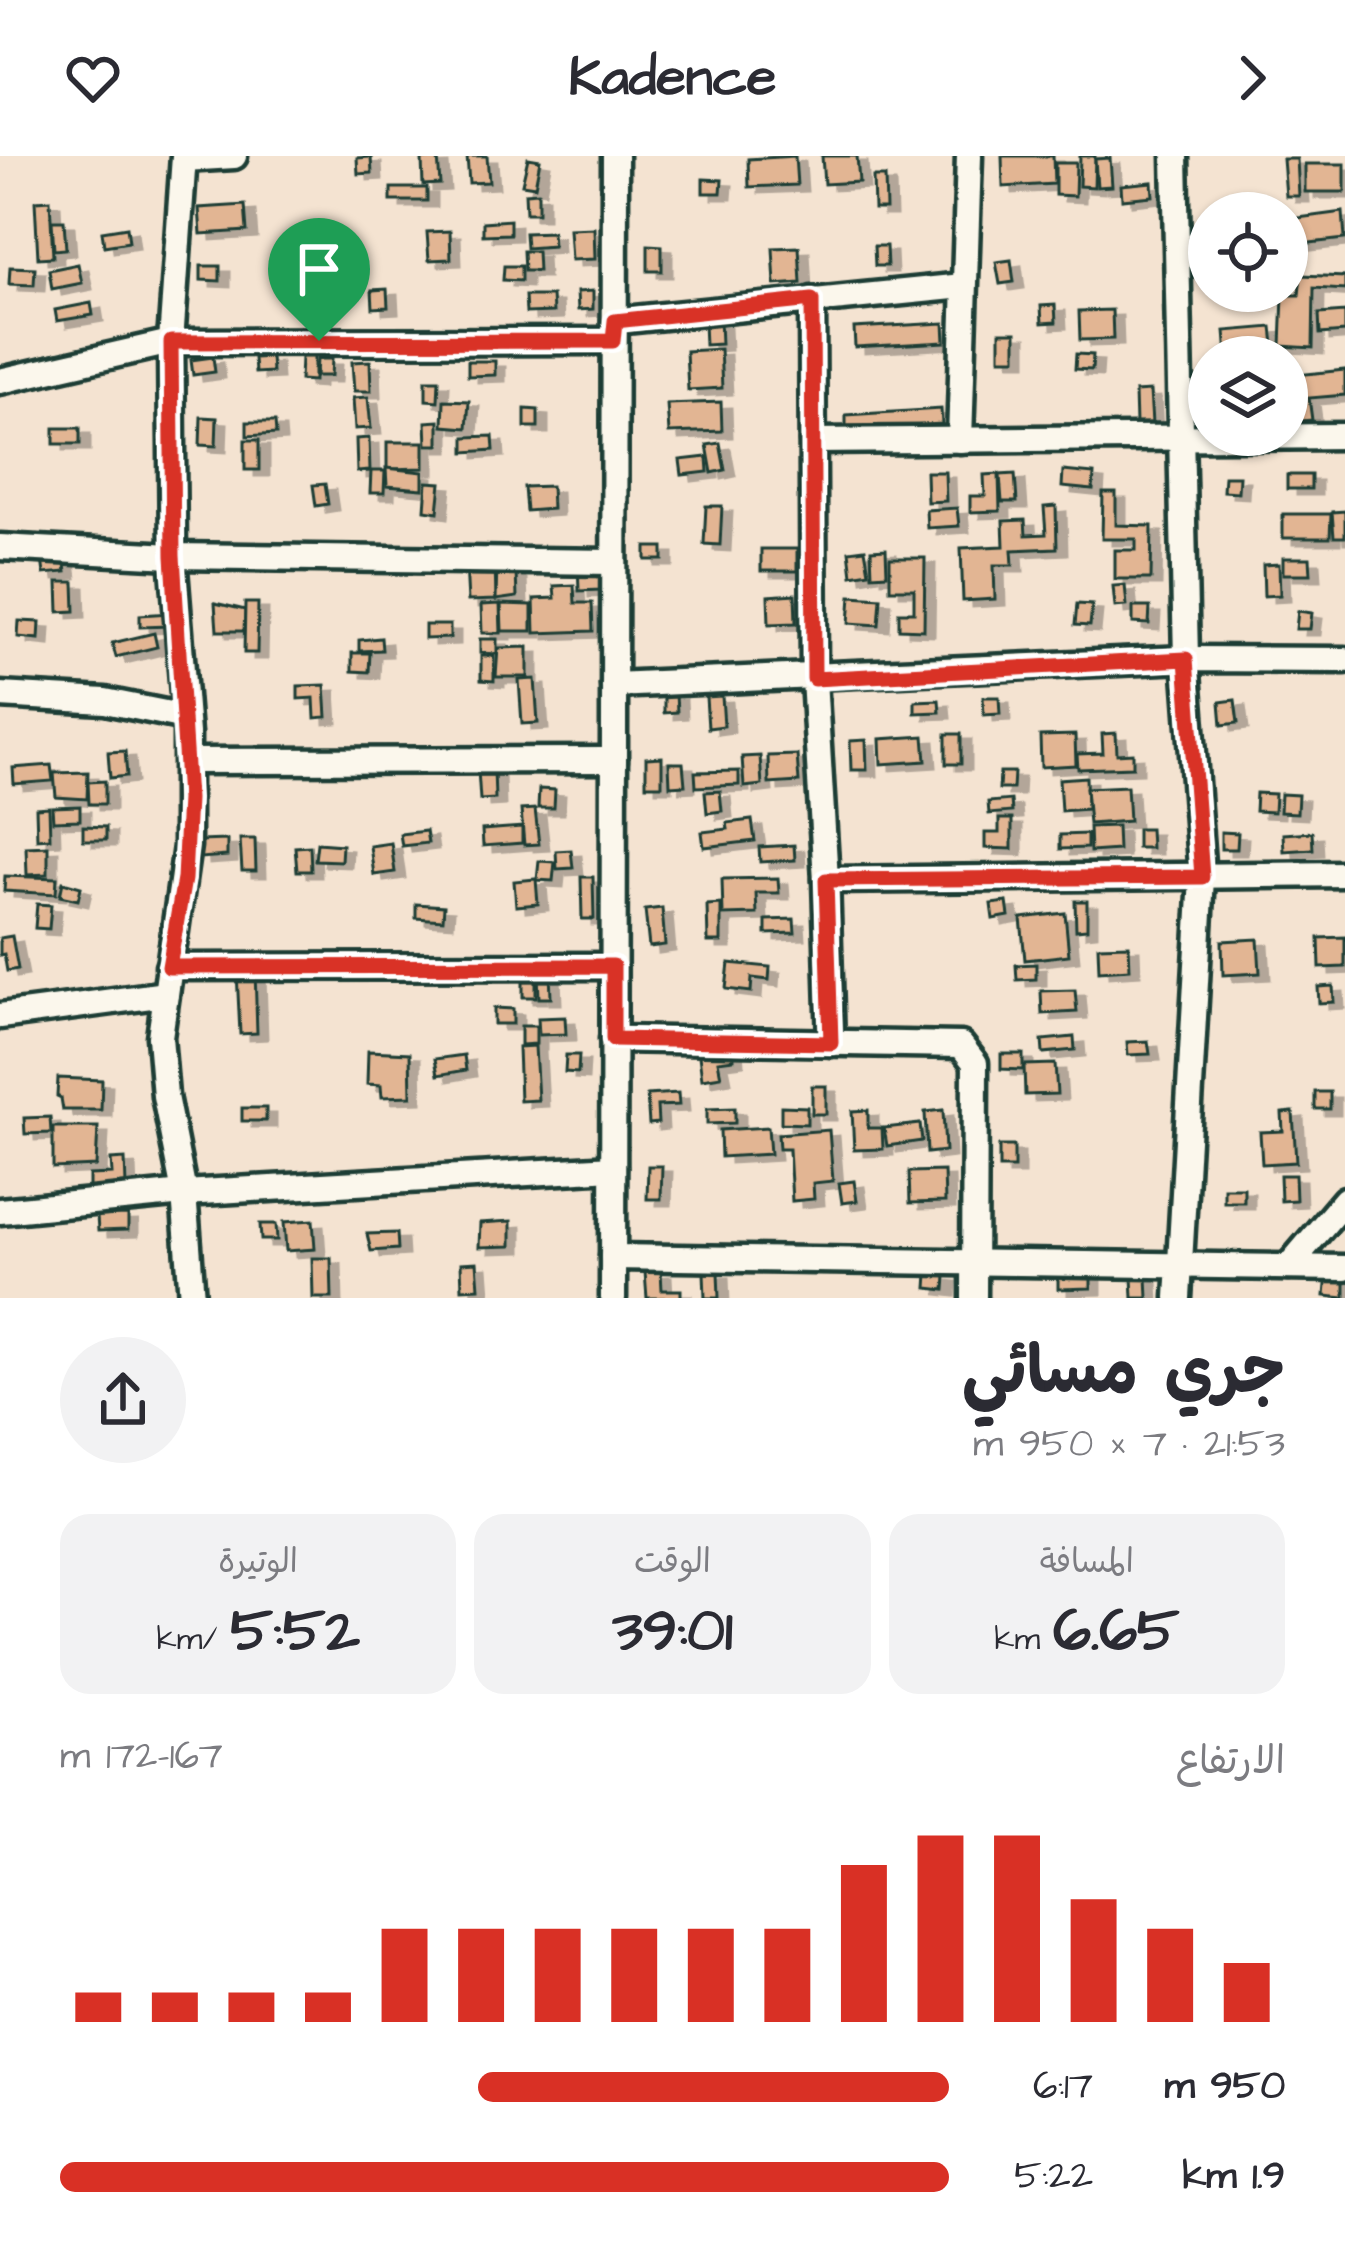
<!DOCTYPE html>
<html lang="ar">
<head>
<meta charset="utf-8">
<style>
  body { margin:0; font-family:"Architects Daughter","Playpen Sans Arabic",sans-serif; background:#f2f2f3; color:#2b2b33; direction:rtl; height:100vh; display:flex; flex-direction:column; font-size:45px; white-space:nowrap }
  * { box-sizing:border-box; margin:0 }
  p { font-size:39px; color:#7c7c81 }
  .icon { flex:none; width:66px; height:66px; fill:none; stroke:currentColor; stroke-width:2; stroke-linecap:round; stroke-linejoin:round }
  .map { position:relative; height:1142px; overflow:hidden; direction:ltr }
  .panel { display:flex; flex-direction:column; background:#fff; flex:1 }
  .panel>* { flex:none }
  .buttons { position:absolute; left:1188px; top:36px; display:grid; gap:24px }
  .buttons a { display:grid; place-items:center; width:120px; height:120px; border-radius:50%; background:#fff; box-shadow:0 3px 9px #0004; font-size:60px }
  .pin { position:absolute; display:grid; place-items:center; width:102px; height:102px; color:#fff; margin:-123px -51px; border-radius:50% 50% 50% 0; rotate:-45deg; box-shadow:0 0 12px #0007 }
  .pin .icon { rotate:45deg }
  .round { display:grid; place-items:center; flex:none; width:126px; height:126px; border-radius:63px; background:#f2f2f3 }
  .headline { display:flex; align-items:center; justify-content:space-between; height:204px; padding:0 60px }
  h1 { font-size:66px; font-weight:700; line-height:90px }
  .figures { display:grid; grid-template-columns:repeat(3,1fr); gap:18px; height:204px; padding:12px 60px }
  .figures div { display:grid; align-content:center; border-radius:30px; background:#f2f2f3; text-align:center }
  .figures b { font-size:60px; font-weight:700 }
  .figures small { font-size:33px; font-weight:400 }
  .figures p { font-size:33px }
  .chart { height:336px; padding:24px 60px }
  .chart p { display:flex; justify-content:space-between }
  .chart svg { width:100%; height:216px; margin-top:12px; stroke:#d93025; stroke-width:6 }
  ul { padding:0 60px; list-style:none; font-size:39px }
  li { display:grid; grid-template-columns:192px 144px 1fr; align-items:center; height:90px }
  li i { height:30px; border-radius:15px; background:#d93025 }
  header { display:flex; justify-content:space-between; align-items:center; height:156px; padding:0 60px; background:#fff; font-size:54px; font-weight:700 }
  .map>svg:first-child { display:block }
</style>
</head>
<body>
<header><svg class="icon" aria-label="forward" viewBox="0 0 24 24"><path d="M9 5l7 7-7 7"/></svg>Kadence<svg class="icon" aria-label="heart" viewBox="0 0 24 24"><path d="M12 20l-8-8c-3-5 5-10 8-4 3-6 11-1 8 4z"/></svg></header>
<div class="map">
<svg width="1345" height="1142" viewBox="0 0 1345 1142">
  <defs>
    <filter id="shadow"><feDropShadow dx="10" dy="6" stdDeviation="0" flood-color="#0004"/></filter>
  </defs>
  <rect width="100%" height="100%" fill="#f4e3d1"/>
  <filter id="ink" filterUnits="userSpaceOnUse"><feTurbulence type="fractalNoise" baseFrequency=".00833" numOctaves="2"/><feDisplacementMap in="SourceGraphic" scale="24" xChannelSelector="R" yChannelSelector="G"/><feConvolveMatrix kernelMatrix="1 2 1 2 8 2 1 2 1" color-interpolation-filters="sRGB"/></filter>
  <g filter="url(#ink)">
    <!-- building -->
    <g fill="#e2b593" stroke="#1f3d34" stroke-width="3" filter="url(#shadow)">
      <polygon points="467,0 487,0 489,26 469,27"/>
      <polygon points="795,0 797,29 749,31 748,3"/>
      <polygon points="822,0 857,0 859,26 824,28"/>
      <polygon points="1002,0 1053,0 1054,28 1003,31"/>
      <polygon points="1080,0 1095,0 1094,31 1079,30"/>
      <polygon points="371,1 372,17 358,18 357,2"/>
      <polygon points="438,2 440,28 423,29 422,3"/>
      <polygon points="528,2 540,4 535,30 522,28"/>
      <polygon points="1110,2 1112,30 1097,31 1095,3"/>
      <polygon points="1283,3 1297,3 1299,40 1286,40"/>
      <polygon points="1055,7 1076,7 1075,40 1055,39"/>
      <rect x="1305" y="8" width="40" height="28"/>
      <polygon points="873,21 885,21 886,53 874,53"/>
      <polygon points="703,23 722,24 721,37 703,37"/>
      <polygon points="1152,26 1153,40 1122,43 1121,29"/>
      <rect x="391" y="32" width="36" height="13"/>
      <polygon points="538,36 538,57 526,57 525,37"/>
      <polygon points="50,44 53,101 38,102 35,45"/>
      <polygon points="245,49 247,75 201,78 199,52"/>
      <polygon points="1343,56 1345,83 1301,88 1298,62"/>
      <polygon points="510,64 510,78 483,79 483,66"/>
      <polygon points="52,65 64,65 66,93 54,94"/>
      <polygon points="127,71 129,86 104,90 102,75"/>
      <polygon points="594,72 595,103 571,104 569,73"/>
      <polygon points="450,75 451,103 429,104 427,76"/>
      <polygon points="552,76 553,90 526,92 525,77"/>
      <polygon points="648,89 662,90 662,115 648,115"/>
      <polygon points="874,90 886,90 887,110 875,110"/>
      <polygon points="799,91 801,127 775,129 773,92"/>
      <polygon points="523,95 537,95 538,115 524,115"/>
      <polygon points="1011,104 1014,126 1000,128 996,106"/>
      <polygon points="78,108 82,127 52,133 49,114"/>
      <polygon points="201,110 220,110 220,125 201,124"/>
      <polygon points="504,110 521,110 521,125 503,124"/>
      <polygon points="10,111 35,112 34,129 9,128"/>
      <polygon points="1301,119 1345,121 1345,134 1314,132 1313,192 1281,190 1283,139 1299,139"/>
      <polygon points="387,133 388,151 373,152 372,134"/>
      <polygon points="593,135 593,153 578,154 577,136"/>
      <polygon points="326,138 326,151 304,152 304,139"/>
      <polygon points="525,140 552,140 553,156 526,157"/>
      <polygon points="91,147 93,159 57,165 55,154"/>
      <polygon points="1055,149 1056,166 1042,167 1041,150"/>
      <polygon points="1112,154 1113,183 1080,184 1079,155"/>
      <polygon points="1345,156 1345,176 1320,178 1319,158"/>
      <polygon points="720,166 721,188 705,189 704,167"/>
      <polygon points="944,167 945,186 855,191 854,172"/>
      <polygon points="1272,171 1274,189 1239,191 1240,201 1227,201 1225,175"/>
      <rect x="1000" y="176" width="16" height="26"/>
      <polygon points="720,193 722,232 688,234 686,195"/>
      <polygon points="1076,198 1093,199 1092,214 1075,213"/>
      <polygon points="213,201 215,216 193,219 191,204"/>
      <polygon points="271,201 272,216 255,217 254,202"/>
      <polygon points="301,201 314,201 314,225 300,224"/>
      <polygon points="317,203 332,203 331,220 316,220"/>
      <polygon points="370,205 371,235 354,235 352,206"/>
      <polygon points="468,205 495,205 495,219 468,220"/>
      <polygon points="1345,214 1345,239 1309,242 1312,264 1301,265 1296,219"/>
      <polygon points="426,224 439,224 438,245 426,244"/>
      <polygon points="1150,235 1152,268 1136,268 1135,236"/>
      <polygon points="368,241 371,272 355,273 353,242"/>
      <polygon points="444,244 469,245 467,272 443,270"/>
      <polygon points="721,246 722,275 669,277 667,248"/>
      <polygon points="525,253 538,254 538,271 525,271"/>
      <polygon points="941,253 942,268 846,274 846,259"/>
      <polygon points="201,261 217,262 216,290 200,289"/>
      <polygon points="439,265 439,289 427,289 426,266"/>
      <polygon points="247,266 275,266 276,278 247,280"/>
      <rect x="54" y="272" width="26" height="16"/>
      <polygon points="493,280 494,294 465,296 465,281"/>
      <polygon points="369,282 370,315 357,316 356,283"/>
      <rect x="245" y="284" width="14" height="30"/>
      <polygon points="387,286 424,286 424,312 387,313"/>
      <polygon points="720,287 725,314 712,317 707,289"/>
      <polygon points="707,301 708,316 682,319 680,304"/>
      <polygon points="386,312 423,316 423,333 387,330"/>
      <polygon points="371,315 385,315 384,337 370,337"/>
      <polygon points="1063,315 1094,318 1093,334 1062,331"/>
      <polygon points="926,316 945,316 946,345 927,346"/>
      <polygon points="999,318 1000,355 970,356 970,340 985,340 984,319"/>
      <polygon points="1015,318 1017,346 1002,346 1000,319"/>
      <rect x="1287" y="319" width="24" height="14"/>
      <polygon points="1224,320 1239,320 1238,336 1223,335"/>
      <polygon points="427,326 441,327 438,356 425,354"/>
      <polygon points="325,328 328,348 316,350 313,329"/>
      <polygon points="551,330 552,353 526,355 524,331"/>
      <polygon points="1103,337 1116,337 1116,369 1152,370 1151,423 1115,423 1115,394 1136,394 1136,383 1102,383"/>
      <polygon points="706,350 722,350 720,389 704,388"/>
      <polygon points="1056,350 1057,392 1012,394 1013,409 994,409 995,443 963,445 961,392 1004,390 1003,365 1025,364 1026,379 1046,378 1044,351"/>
      <polygon points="957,352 959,370 927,372 926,354"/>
      <polygon points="1345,355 1345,381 1334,381 1332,356"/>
      <polygon points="1283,358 1331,358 1330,382 1283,382"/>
      <rect x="646" y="391" width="17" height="13"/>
      <rect x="761" y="393" width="36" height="22"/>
      <polygon points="865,393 869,416 852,419 849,395"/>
      <polygon points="886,393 887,418 872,419 871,394"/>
      <polygon points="64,401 66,416 44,418 42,403"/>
      <polygon points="890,402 925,402 924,474 899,473 899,456 914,456 914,433 890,433"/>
      <polygon points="1283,402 1310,402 1311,418 1283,418"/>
      <polygon points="599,406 600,434 579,435 578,407"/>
      <polygon points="495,407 496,444 468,445 466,408"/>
      <polygon points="497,407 516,417 517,441 496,444"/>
      <polygon points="1279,408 1280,439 1264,440 1263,409"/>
      <polygon points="58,426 74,426 75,455 59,456"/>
      <polygon points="574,429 575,447 592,447 593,475 535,477 534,443 555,442 554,430"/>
      <polygon points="1125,429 1127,450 1115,451 1113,430"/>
      <polygon points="795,438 796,467 769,468 768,440"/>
      <polygon points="851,440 881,442 879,469 849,467"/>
      <polygon points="215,447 245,454 244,475 217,475"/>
      <polygon points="245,447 258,447 257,497 244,497"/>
      <polygon points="500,448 501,477 482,477 481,449"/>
      <polygon points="501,448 532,449 532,475 502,475"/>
      <polygon points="1077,448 1092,449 1090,470 1075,469"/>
      <polygon points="1133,451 1150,451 1149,468 1133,467"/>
      <polygon points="1298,455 1312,457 1310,473 1296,473"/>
      <polygon points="170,457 171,470 140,471 140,459"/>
      <polygon points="19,465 40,466 39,483 18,481"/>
      <polygon points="425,469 450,469 450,482 425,483"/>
      <polygon points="154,477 157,491 116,501 112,487"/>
      <polygon points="381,482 382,494 359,495 359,484"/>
      <polygon points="480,483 497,483 497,498 480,497"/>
      <polygon points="528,491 528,521 496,521 498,492"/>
      <polygon points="352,497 370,497 369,516 352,515"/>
      <polygon points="481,500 494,500 494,525 481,524"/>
      <polygon points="535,523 538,567 522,568 519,524"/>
      <polygon points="325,529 327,561 315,562 314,542 298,543 298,530"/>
      <polygon points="676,538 677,556 664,557 664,539"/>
      <polygon points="722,540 724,570 708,572 706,541"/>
      <polygon points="983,541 999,541 1000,558 984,559"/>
      <polygon points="939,544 940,556 915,557 915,545"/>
      <polygon points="1235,544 1238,567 1222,569 1220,546"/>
      <polygon points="1116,577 1117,598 1133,597 1133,611 1078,613 1077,598 1103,597 1102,578"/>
      <rect x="946" y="578" width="15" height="30"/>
      <polygon points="1075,579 1076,609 1041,611 1040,580"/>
      <polygon points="924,580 926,605 881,608 880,583"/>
      <polygon points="866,584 867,614 851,614 850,585"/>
      <polygon points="125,595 127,620 110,622 108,596"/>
      <polygon points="797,599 799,626 769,628 768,600"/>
      <polygon points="760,600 762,629 744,631 742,601"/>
      <polygon points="662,601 662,629 646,629 646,602"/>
      <polygon points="669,607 683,607 685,629 670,630"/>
      <polygon points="51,609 53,625 14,628 13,612"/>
      <polygon points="494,613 495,643 480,644 478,614"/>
      <polygon points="739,615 739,629 696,631 695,616"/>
      <polygon points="88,616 87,643 56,641 54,617"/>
      <polygon points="1000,616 1014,616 1013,633 999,633"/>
      <polygon points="1086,621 1087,653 1061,655 1059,623"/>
      <polygon points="105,625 105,648 89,648 88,626"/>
      <polygon points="1127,630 1129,665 1089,668 1086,632"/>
      <polygon points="539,633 555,634 554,652 538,652"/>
      <polygon points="720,635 722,655 707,657 705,636"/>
      <polygon points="1256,637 1275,638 1274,656 1255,655"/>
      <polygon points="1281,638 1298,639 1297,657 1280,656"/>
      <polygon points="1011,644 1012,656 989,658 988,646"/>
      <polygon points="80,650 80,664 53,665 52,651"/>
      <polygon points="49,651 50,682 37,683 36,652"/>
      <polygon points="535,653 539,688 524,689 521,654"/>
      <polygon points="999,663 1012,663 1012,693 985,692 985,677 999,677"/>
      <polygon points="752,664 755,685 704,691 702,676 728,673 727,667"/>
      <polygon points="83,670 106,671 106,684 83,684"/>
      <polygon points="1117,670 1118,694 1090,696 1089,671"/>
      <polygon points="522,671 522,687 483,690 482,674"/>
      <polygon points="1137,673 1150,673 1151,692 1137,692"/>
      <polygon points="426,675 428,687 402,690 400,678"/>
      <polygon points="1221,676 1238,677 1237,693 1221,693"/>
      <polygon points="1312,676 1313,693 1284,695 1283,678"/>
      <polygon points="1087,678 1087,692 1060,693 1060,679"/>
      <polygon points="240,683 255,683 256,715 242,715"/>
      <polygon points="227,684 227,700 200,702 199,685"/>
      <polygon points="317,687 342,689 341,705 315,704"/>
      <polygon points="391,687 395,716 374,719 370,690"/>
      <polygon points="794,689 795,704 760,706 759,691"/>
      <polygon points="48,690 48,718 27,719 26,691"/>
      <polygon points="310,690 311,715 297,715 295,691"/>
      <polygon points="571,694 573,712 557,713 556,695"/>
      <polygon points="539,705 555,706 553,725 537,724"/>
      <polygon points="5,720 57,722 56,738 4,735"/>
      <polygon points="581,721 593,721 594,763 582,763"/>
      <polygon points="778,722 779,737 756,737 757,758 723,759 722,723"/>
      <polygon points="536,723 538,748 516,750 514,725"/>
      <polygon points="63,726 81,731 78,744 60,740"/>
      <polygon points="1075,745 1087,745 1087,773 1076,774"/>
      <polygon points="1007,746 1009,760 993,763 991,748"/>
      <polygon points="37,748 51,749 49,773 35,772"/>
      <polygon points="416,748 444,750 443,764 416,762"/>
      <polygon points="721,748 721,786 708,786 707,749"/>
      <polygon points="662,752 665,789 649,791 645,754"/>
      <polygon points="1065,757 1069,799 1025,804 1021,762"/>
      <polygon points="794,763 795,777 766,778 766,764"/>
      <polygon points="12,780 18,813 7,815 4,798 0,799 0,782"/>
      <polygon points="1345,781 1345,811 1320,812 1319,782"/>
      <polygon points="1258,783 1260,817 1223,819 1222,785"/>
      <polygon points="1129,789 1130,813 1099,815 1098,790"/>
      <polygon points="729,807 770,811 769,824 752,822 751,836 726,833"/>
      <polygon points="1036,808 1036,823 1017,824 1016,809"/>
      <polygon points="255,815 257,877 240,878 237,816"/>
      <rect x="523" y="815" width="13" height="26"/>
      <polygon points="550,816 551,842 539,842 538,817"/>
      <polygon points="1333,830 1334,846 1319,847 1318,831"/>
      <polygon points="1075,834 1077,856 1042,858 1041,835"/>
      <polygon points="494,852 513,853 513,868 494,868"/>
      <polygon points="565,861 566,878 539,879 538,862"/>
      <polygon points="521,870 536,870 536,888 521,889"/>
      <polygon points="1074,881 1075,894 1043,897 1042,884"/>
      <polygon points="1148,885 1150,898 1128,899 1127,886"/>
      <polygon points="733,888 734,903 718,905 721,920 702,923 698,892"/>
      <polygon points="535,890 538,944 520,945 518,891"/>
      <polygon points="368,895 410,897 411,940 382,941 381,929 367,928"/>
      <polygon points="1001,898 1023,898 1023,914 1001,913"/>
      <polygon points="464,899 466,914 438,919 435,903"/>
      <polygon points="566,899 579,899 578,917 565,916"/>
      <polygon points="1055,908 1057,938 1025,939 1024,909"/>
      <polygon points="58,922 102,924 101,954 63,954 61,942 57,940"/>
      <rect x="812" y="930" width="14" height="28"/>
      <rect x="1315" y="936" width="15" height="17"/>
      <polygon points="678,937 679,949 657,950 658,967 649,968 647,939"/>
      <polygon points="781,950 807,951 807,968 781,967"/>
      <rect x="242" y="952" width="24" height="13"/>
      <polygon points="735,952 735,967 707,968 707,953"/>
      <polygon points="868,954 868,972 882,972 883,993 854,994 852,955"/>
      <polygon points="943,954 945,995 927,997 925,956"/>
      <polygon points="1293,956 1296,1006 1262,1008 1260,976 1283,975 1282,957"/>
      <polygon points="50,961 51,977 25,978 24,962"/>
      <polygon points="920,968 922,985 887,990 884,972"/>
      <polygon points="53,971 98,971 96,1010 53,1012"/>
      <polygon points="768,971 770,998 721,1001 720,974"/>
      <polygon points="829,974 833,1025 813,1027 814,1043 792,1045 789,993 779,993 778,978"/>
      <rect x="999" y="990" width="15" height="22"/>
      <polygon points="125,1003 126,1030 89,1032 89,1019 112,1018 111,1004"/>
      <polygon points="648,1010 662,1010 661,1043 647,1043"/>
      <polygon points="944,1015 945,1046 910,1047 909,1016"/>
      <polygon points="1280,1019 1295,1019 1296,1044 1281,1045"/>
      <polygon points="854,1025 857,1045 842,1047 839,1027"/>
      <rect x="1224" y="1032" width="20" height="14"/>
      <polygon points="128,1059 128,1074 98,1075 97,1060"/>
      <polygon points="313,1064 315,1093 286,1095 284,1066"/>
      <polygon points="511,1065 511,1090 479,1091 480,1067"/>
      <polygon points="260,1068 276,1068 277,1084 261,1084"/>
      <polygon points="397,1077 398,1093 371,1095 367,1078"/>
      <polygon points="312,1102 331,1102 332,1142 313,1142"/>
      <polygon points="477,1106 479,1132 462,1133 461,1107"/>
      <polygon points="661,1115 662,1134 681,1134 681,1142 647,1142 645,1116"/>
      <polygon points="1091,1115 1091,1132 1058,1133 1058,1116"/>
      <polygon points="704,1116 718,1116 719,1142 705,1142"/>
      <polygon points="928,1118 946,1120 945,1134 927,1132"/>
      <polygon points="1327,1118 1345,1120 1345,1142 1325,1140"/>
      <polygon points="1132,1121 1147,1121 1148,1142 1133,1142"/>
    </g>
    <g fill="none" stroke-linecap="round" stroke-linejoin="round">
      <defs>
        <g id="minor">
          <polyline points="184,0 171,186 173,400 187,577 187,690 160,881 165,940 184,1037 192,1142"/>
          <polyline points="1175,0 1186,503 1202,721 1178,1142"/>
          <polyline points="184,3 234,0"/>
          <polyline points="812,144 814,523 826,724 831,887"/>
          <polyline points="615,165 963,130"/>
          <polyline points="0,225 171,186 613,185"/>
          <polyline points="960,284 969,0"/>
          <polyline points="813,285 1345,280"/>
          <polyline points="0,391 173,400 614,406"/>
          <polyline points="614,529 1186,503 1345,504"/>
          <polyline points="0,539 105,545 185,561"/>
          <polyline points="188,605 614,604"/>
          <polyline points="826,724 1345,718"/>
          <polyline points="169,811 613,810"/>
          <polyline points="0,860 166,838"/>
          <polyline points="613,883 961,889 975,907 974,1142"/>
          <polyline points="0,1055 184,1037 613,1012"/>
          <polyline points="613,1101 1345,1112"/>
          <polyline points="1288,1111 1345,1044"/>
          <polyline points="613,1142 615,0"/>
        </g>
      </defs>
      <!-- minor casing -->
      <use href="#minor" stroke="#1f3d34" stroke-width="33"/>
      <!-- minor -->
      <use href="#minor" stroke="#fbf7ec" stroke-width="24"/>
    </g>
  </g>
  <g fill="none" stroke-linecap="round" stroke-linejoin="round" filter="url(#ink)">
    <defs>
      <polygon id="route" points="812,144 814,523 1186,503 1202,721 826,724 831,887 613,883 613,810 169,811 184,723 188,643 173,400 171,186 613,185 615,165"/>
    </defs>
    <!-- route casing -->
    <use href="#route" stroke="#fff" stroke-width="24"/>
    <!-- route -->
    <use href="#route" stroke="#d93025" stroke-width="15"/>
  </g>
</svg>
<div class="buttons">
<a><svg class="icon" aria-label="locate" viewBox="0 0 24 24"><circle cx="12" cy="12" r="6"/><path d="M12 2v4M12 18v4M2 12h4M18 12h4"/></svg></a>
<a><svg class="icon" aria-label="layers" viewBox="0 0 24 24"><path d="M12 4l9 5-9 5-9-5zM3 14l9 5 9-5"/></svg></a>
</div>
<div class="pin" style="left:319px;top:185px;background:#1e9e55"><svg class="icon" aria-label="arrive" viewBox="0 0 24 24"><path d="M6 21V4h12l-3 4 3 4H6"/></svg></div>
</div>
<section class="panel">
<div class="headline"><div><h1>جري مسائي</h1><p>21:53 · 7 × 950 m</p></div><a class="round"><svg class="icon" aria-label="share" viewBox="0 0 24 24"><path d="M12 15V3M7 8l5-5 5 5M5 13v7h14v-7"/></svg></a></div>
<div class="figures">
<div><p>المسافة</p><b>6.65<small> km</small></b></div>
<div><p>الوقت</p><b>39:01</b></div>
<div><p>الوتيرة</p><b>5:52<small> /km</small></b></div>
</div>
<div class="chart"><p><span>الارتفاع</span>167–172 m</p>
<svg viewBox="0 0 160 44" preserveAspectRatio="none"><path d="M5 44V38M15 44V38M25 44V38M35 44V38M45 44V25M55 44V25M65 44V25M75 44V25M85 44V25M95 44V25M105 44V12M115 44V6M125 44V6M135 44V19M145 44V25M155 44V32"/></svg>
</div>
<ul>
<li><b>950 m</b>6:17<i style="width:53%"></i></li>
<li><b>1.9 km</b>5:22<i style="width:100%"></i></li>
</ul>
</section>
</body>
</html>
